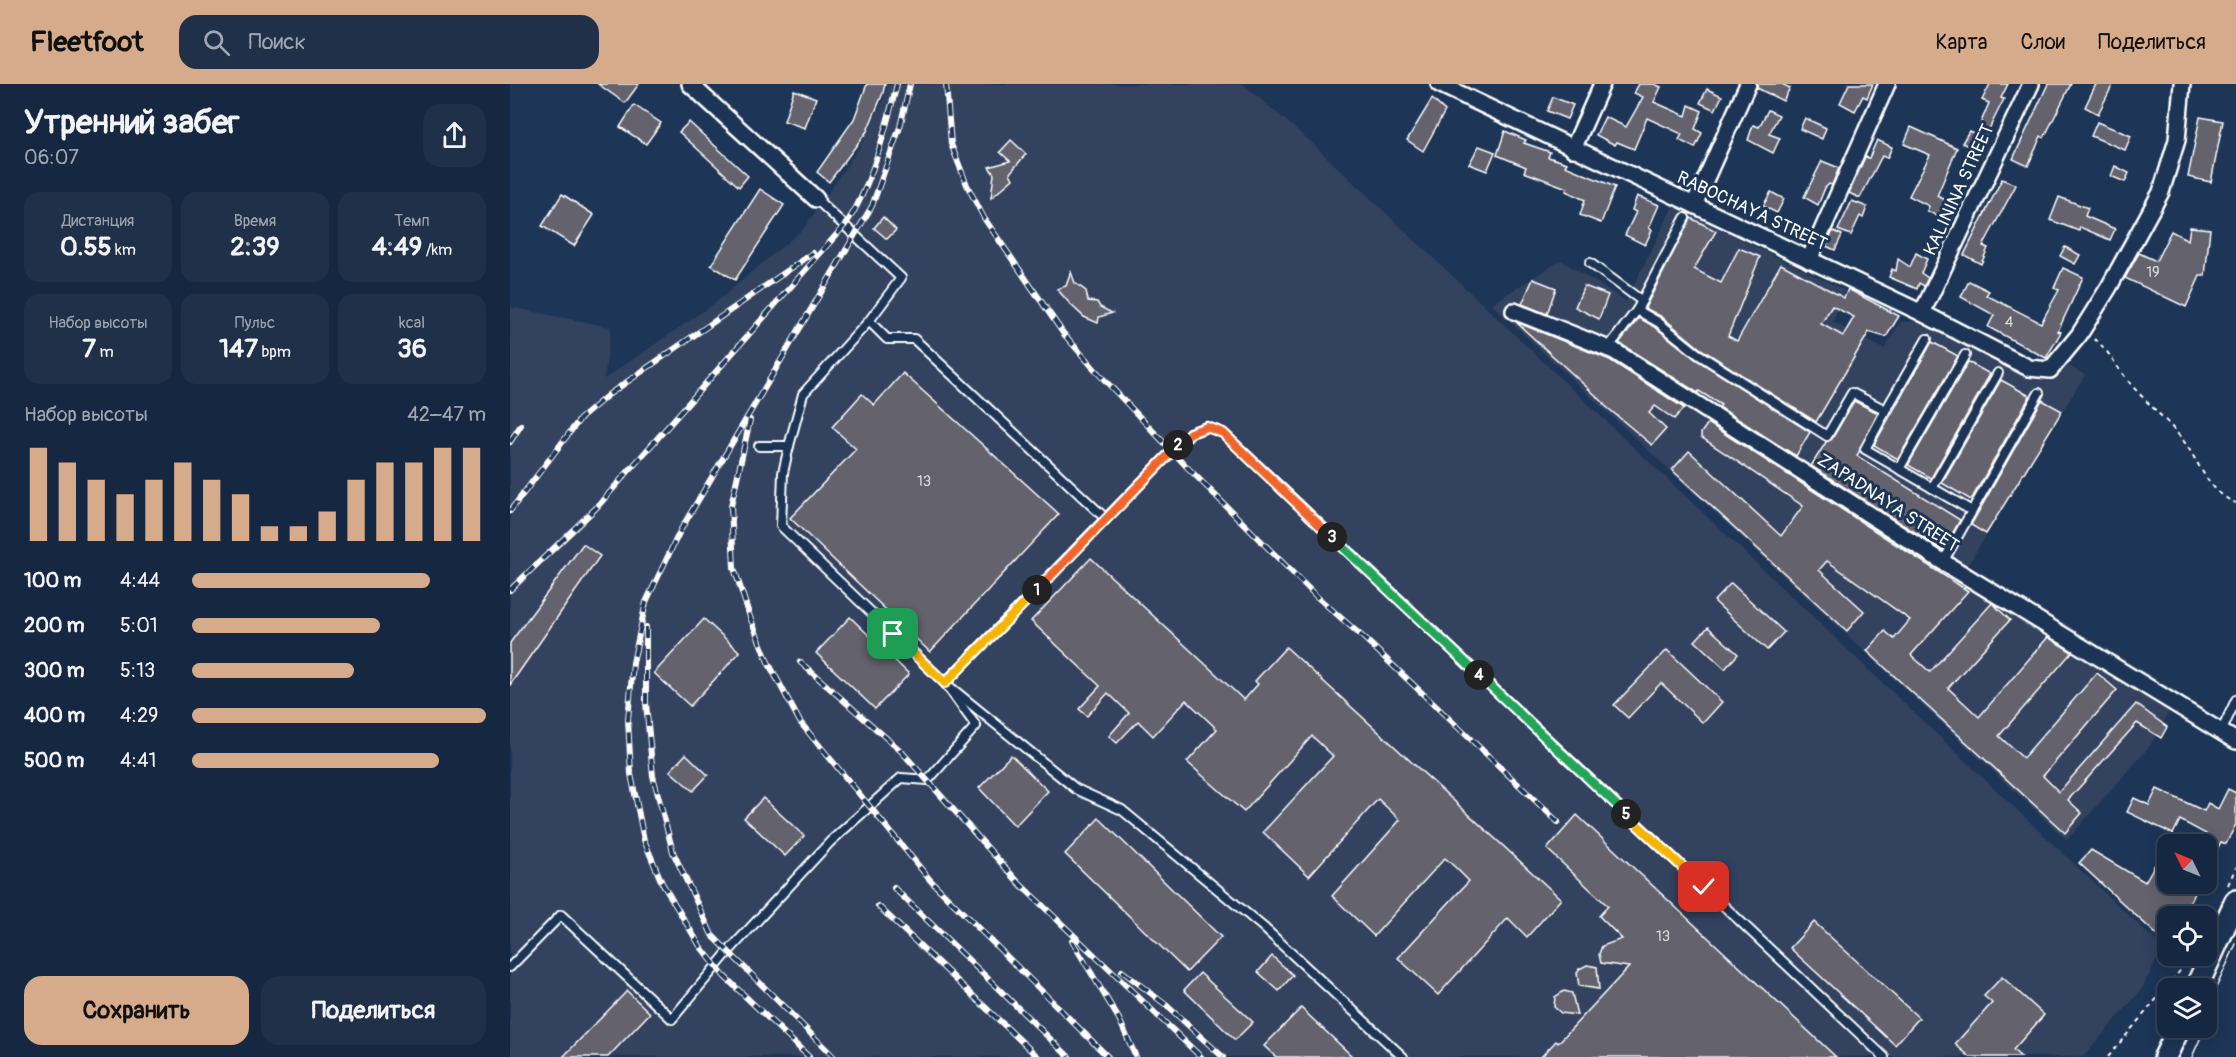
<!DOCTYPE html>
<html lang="ru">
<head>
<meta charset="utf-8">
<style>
  body { margin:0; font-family:Pangolin,sans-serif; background:#1f3048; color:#f1f3f6; height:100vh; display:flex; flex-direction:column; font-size:22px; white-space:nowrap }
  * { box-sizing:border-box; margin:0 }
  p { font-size:20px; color:#9ea6b1 }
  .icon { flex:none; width:33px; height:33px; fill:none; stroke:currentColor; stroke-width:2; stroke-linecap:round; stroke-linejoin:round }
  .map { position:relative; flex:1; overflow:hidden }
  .drawer { display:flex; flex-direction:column; background:#162841; width:510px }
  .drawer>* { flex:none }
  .needle { width:39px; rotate:313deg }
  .fabs { position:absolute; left:1647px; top:750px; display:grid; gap:12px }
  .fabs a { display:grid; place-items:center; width:60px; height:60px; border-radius:12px; background:#162841; box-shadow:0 3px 15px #0003,0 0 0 2px #35445a; font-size:30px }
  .pin { position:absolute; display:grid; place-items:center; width:51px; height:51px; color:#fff; margin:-26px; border-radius:12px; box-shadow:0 3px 9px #0006 }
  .km { position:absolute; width:30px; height:30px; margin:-15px; border-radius:50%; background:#222; color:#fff; font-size:16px; line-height:30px; text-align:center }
  .round { display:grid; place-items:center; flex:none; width:63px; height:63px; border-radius:18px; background:#1f3048 }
  .headline { display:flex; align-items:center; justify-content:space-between; height:102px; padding:0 24px }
  h1 { font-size:33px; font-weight:700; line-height:45px }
  .metrics { display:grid; grid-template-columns:repeat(3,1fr); gap:9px; height:102px; padding:6px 24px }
  .metrics div { display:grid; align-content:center; border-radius:15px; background:#1f3048; text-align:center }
  .metrics b { font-size:26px; font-weight:700 }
  .metrics small { font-size:16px; font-weight:400 }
  .metrics p { font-size:16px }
  .chart { height:168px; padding:12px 24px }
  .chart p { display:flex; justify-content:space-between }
  .chart svg { width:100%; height:108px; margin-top:6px; stroke:#d6ab8b; stroke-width:6 }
  .primary-button { display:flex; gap:12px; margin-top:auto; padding:12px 24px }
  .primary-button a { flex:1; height:69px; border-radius:18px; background:#d6ab8b; color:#111; font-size:24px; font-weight:700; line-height:69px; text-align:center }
  .primary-button a+a { background:#1f3048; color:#f1f3f6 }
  ul { padding:0 24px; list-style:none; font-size:20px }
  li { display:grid; grid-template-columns:96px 72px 1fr; align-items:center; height:45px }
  li i { height:15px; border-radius:8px; background:#d6ab8b }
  header { display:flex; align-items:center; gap:36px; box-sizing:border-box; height:84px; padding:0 30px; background:#d6ab8b; color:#111 }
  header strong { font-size:28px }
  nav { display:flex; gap:33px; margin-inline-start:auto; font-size:21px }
  .search { width:420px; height:54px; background:#1f3048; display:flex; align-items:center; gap:15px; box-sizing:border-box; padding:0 21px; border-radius:18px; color:#9ea6b1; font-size:22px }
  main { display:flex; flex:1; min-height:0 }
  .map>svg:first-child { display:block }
</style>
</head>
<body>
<header>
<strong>Fleetfoot</strong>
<div class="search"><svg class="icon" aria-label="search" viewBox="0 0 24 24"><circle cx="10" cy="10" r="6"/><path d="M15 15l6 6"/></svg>Поиск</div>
<nav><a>Карта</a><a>Слои</a><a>Поделиться</a></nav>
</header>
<main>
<section class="drawer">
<div class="headline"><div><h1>Утренний забег</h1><p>06:07</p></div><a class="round"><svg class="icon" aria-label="share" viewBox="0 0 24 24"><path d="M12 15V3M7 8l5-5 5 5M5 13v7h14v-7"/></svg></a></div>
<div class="metrics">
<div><p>Дистанция</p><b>0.55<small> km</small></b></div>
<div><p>Время</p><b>2:39</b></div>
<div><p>Темп</p><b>4:49<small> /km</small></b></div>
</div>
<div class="metrics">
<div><p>Набор высоты</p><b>7<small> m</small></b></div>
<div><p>Пульс</p><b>147<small> bpm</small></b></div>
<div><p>kcal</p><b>36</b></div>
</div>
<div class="chart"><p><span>Набор высоты</span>42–47 m</p>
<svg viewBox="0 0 160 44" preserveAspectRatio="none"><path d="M5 44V6M15 44V12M25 44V19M35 44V25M45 44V19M55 44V12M65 44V19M75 44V25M85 44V38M95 44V38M105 44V32M115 44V19M125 44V12M135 44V12M145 44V6M155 44V6"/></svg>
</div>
<ul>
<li><b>100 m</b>4:44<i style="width:81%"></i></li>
<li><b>200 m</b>5:01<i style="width:64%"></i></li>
<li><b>300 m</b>5:13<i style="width:55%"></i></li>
<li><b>400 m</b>4:29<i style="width:100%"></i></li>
<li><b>500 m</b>4:41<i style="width:84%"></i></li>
</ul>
<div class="primary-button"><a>Сохранить</a><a>Поделиться</a></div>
</section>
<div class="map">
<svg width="1726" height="973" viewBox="0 0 1726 973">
  <rect width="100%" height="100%" fill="#1d3557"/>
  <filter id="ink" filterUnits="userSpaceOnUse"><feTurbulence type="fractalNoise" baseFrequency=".0167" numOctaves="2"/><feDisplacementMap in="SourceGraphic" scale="12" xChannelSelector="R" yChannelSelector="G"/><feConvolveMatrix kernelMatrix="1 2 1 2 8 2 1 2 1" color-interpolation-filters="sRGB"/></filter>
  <g filter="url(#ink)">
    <!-- built -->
    <g fill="#32425e">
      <polygon points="378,0 733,0 802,59 1653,864 1630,908 1573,973 0,973 0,223 101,243 94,295 205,219 294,144 350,62 373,17"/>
      <polygon points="1163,122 1334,206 1323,238 1374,265 1390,238 1414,236 1517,295 1538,296 1556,280 1575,291 1458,481 1670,609 1640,662 1557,756 981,220 1051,176 1116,217"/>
    </g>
    <!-- building -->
    <g fill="#63626d" stroke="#fff" stroke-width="1.5" fill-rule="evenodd">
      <polygon points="88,0 129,0 115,19"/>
      <polygon points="357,0 375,0 373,9 357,47 319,98 307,88 344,35"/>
      <polygon points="1129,0 1144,0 1151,3 1144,18 1176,32 1179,21 1192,27 1185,45 1192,49 1185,64 1169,56 1172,50 1137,34 1124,65 1107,58 1105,61 1086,51 1095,33 1116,43 1133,13 1124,9"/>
      <polygon points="1248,0 1272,0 1280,4 1273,17 1247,4"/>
      <polygon points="1339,0 1363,0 1357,14 1353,12 1345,27 1330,19"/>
      <polygon points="1480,0 1498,0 1491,14 1494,15 1468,67 1452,59 1459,47 1466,50 1479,19 1472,16"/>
      <polygon points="1538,0 1561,0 1534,54 1531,52 1518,82 1503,75"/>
      <polygon points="1586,0 1603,0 1588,30 1575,23"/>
      <polygon points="1197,5 1212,12 1205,26 1190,19"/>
      <polygon points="284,6 306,14 295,44 274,37"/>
      <polygon points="1043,13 1063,21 1057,35 1037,27"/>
      <polygon points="922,15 935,27 913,67 897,56"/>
      <polygon points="124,21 151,39 136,60 110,43"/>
      <polygon points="1258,26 1269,31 1259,50 1270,54 1263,69 1238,56 1243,41 1249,43"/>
      <polygon points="1690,33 1713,37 1701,98 1678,93"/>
      <polygon points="1295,34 1316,44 1312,55 1290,45"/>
      <polygon points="179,38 238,92 229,103 169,48"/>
      <polygon points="1587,38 1621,52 1615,66 1581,52"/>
      <polygon points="1401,43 1447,64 1427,112 1436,116 1429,133 1417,127 1419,122 1399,112 1420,71 1394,60"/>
      <polygon points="995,47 1016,56 1014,59 1040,68 1038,73 1057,79 1055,82 1105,103 1091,139 1070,131 1075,116 1056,107 1057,104 1014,88 1016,83 987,71"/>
      <polygon points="501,56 516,70 500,89 503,95 481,114 484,90 479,83 500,77 490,68"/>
      <polygon points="1367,56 1382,63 1377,74 1372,72 1350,114 1339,109 1355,73 1359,74"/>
      <polygon points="969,62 985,68 977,87 959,80"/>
      <polygon points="1312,77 1329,84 1322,101 1319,100 1315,104 1308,121 1294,113"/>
      <polygon points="1605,82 1619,89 1615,98 1601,92"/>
      <polygon points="1492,95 1506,101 1473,162 1478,164 1471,180 1454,171"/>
      <polygon points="250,105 274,121 225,196 201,181"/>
      <polygon points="1261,108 1274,115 1267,129 1253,122"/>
      <polygon points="52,110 84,131 64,162 32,142"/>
      <polygon points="1127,112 1149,121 1139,144 1142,146 1135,161 1115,151 1126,128 1122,126"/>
      <polygon points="1549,113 1578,124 1575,132 1605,145 1600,156 1570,143 1569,147 1540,136"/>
      <polygon points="1342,117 1357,123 1353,134 1350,132 1341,151 1328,146"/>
      <polygon points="373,133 386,146 377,155 364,144"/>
      <path d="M1181,134L1206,147L1184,185L1211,199L1229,164L1250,173L1218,252L1227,257L1271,180L1334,214L1338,205L1389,232L1376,253L1359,248L1306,338L1191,265L1152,233L1135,224ZM1322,222L1344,233L1333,252L1311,240Z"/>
      <polygon points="1680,143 1700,145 1695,192 1690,192 1676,223 1615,194 1629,169 1646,177 1661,147 1678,156"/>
      <polygon points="1323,147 1332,151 1325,166 1316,162"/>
      <polygon points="1555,163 1570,171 1565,180 1550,172"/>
      <polygon points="1406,169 1417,175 1411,189 1418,194 1414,202 1409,199 1407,205 1379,193 1382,185 1386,187 1388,175 1400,183"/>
      <polygon points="1553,184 1573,193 1548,247 1551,248 1536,274 1478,243 1484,231 1451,213 1459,197 1479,207 1476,211 1531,239 1549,206 1544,204"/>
      <polygon points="561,188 565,199 576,207 578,217 587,218 590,223 602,229 589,233 588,239 574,233 561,221 547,205 556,202"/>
      <polygon points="1023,195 1046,204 1037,230 1012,220"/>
      <polygon points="1074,202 1098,211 1089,235 1065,223"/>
      <polygon points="1129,234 1145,243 1185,275 1300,348 1286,372 1209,323 1211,321 1189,307 1188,309 1109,259"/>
      <polygon points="1006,238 1100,276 1174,324 1164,335 1145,322 1139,329 1156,345 1142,361 1093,320 1094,319"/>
      <polygon points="1422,258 1448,272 1388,375 1364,361"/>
      <polygon points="1458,278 1480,290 1421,394 1398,381"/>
      <polygon points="393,289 549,430 420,568 280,434 346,365 322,343 352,310 364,321"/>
      <polygon points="1491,296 1520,312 1461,416 1432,399"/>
      <polygon points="1532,316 1552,327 1476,450 1461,441"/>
      <polygon points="1344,317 1368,329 1347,372 1450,436 1433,466 1301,382 1316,358 1322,355"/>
      <polygon points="1198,339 1458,507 1401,571 1420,588 1482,519 1500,536 1438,604 1469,633 1538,553 1562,568 1489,652 1513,674 1587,589 1607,606 1533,692 1549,708 1626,620 1657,643 1651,654 1627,639 1558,716 1572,729 1555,749 1357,567 1375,547 1384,555 1400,536 1317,477 1309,486 1354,527 1337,547 1162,386 1179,367 1271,452 1293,422 1191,353 1191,349"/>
      <polygon points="73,460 90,472 0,601 0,559"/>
      <polygon points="581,474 734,616 748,600 745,597 776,563 1051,815 1017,853 998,834 928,911 888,874 959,797 946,784 935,774 864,852 822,812 890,736 868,715 799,792 753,748 823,672 802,652 734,728 677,678 707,645 676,616 643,652 628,637 607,659 599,652 619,629 598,609 577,632 569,625 590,602 521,537"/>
      <polygon points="1221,499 1274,548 1257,566 1204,517"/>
      <polygon points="340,533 399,590 365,625 306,569"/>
      <polygon points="194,535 230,568 180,622 144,589"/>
      <polygon points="1198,543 1228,570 1215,585 1185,557"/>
      <polygon points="1157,566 1212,618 1193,639 1151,599 1118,634 1104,621"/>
      <polygon points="176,670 198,691 183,707 160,687"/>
      <polygon points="501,671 538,707 505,742 469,704"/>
      <polygon points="1647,705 1694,727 1698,719 1708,725 1718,705 1726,709 1726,740 1716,760 1711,758 1696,786 1696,760 1691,760 1696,750 1670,736 1663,750 1617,728 1624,714 1639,721"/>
      <polygon points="253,714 294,752 275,772 234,734"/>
      <polygon points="1067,731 1326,973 1031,973 1046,957 1048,959 1119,883 1091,879 1089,870 1092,862 1112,855 1089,832 1098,822 1037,765"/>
      <polygon points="589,734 711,853 677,888 555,770"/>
      <polygon points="1658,757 1658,800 1689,800 1672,832 1658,832 1658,861 1569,779 1581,766 1635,798"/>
      <polygon points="1304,838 1409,934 1385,961 1280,864"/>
      <polygon points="762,872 783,891 769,907 748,888"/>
      <polygon points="1077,881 1087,883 1089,905 1069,902 1067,889 1069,885"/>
      <polygon points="690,889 743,938 725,956 674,906"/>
      <polygon points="1492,893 1534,931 1503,966 1511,973 1460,973 1445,960 1482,919 1474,912"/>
      <polygon points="117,907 140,929 98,973 53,973"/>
      <polygon points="1054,907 1062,909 1067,931 1051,929 1044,923 1045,913"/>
      <polygon points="791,924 843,973 766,973 754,962"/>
    </g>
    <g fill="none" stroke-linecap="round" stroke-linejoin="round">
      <defs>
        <g id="lane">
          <polyline points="306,115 391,194 359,237 377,255 404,255 596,435"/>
          <polyline points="1080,179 1132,217"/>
          <polyline points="1127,226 1175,134"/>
          <polyline points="1098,264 1127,226 1148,238 1188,270 1317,352 1342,309 1376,326 1355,365 1462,427"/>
          <polyline points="1376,326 1417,255"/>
          <polyline points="249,362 279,362 293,310 359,237"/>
          <polyline points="279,362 273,389 271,442 435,599 566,705 612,726 753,843 893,973"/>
          <polyline points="1389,385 1455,271"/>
          <polyline points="1422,404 1488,289"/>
          <polyline points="1433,478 1529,309"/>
          <polyline points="1711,648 1726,616"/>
          <polyline points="0,883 51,831 162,935 218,868 320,758 391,694 418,696 466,642 435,599 680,349 697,343 713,349 1374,973"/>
        </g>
        <g id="street">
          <polyline points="180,0 306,115"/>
          <polyline points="929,0 1412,229 1519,284 1540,286 1569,251 1599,203 1651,108 1667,56 1672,0"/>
          <polyline points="1063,65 1092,0"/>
          <polyline points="1184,121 1238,0"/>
          <polyline points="1299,176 1377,0"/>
          <polyline points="1004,227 1104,267 1433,478 1726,657"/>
          <polyline points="1412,229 1521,0"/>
        </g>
        <g id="secondary">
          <polyline points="1686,904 1726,817"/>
          <polyline points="1655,973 1669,944"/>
        </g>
      </defs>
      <!-- lane casing -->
      <use href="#lane" stroke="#fff" stroke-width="12"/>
      <!-- street casing -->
      <use href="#street" stroke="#fff" stroke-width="20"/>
      <!-- secondary casing -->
      <use href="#secondary" stroke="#fff" stroke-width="26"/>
      <!-- path -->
      <g stroke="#fff" stroke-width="2" stroke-dasharray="4.5 4.5" stroke-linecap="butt">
        <path d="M1584,255C1599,266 1604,280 1616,294C1631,314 1651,330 1667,349C1689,373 1694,406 1726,419"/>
        <polyline points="1718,801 1726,783"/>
        <polyline points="1598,973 1679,876"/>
      </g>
      <!-- lane -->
      <use href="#lane" stroke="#1d3557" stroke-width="8"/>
      <!-- street -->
      <use href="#street" stroke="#1d3557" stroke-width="15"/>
      <!-- secondary -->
      <use href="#secondary" stroke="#1d3557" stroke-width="21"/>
      <!-- tram -->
      <g stroke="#fff" stroke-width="1.5">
        <polyline points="1696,926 1726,860"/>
        <polyline points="1696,940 1706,918"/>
        <polyline points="1682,973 1695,944"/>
      </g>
      <defs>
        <g id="rail">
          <polyline points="436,0 441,60 457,101 474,134 553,249 588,289 678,384 806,512 854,554 1048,738"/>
          <polyline points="240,336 221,422 224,484 240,533 258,578 290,638 421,797 598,973"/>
          <polyline points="0,358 11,341"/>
          <polyline points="0,427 70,335 98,311 303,169"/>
          <path d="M0,506L87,423L335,141C360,108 377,40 387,0"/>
          <polyline points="136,543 136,619 143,692 163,768 202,851 324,973"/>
          <polyline points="290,578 391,667 510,800 691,973"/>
          <polyline points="384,804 559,973"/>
          <polyline points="368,822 528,973"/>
          <polyline points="562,857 609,935 626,973"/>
          <polyline points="612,887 656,921 713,973"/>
          <polyline points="299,973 214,892 190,862 152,799 134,756 121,690 118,636 123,579 136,518 170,447 362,122 390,43 400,0"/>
        </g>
      </defs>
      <!-- rail casing -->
      <use href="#rail" stroke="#fff" stroke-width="6"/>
      <!-- rail -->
      <use href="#rail" stroke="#1d3557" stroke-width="4" stroke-dasharray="11" stroke-linecap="butt"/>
    </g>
  </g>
  <g fill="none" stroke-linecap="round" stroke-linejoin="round" filter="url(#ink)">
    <defs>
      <polyline id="split-1" points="383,550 435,599 527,506"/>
      <polyline id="split-2" points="527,506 668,361"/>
      <polyline id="split-3" points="668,361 680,349 697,343 713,349 822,453"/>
      <polyline id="split-4" points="822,453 969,591"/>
      <polyline id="split-5" points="969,591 1116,730"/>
      <polyline id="split-6" points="1116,730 1194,803"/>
    </defs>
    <!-- split-1 casing -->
    <use href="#split-1" stroke="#fff" stroke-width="12"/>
    <!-- split-2 casing -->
    <use href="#split-2" stroke="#fff" stroke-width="12"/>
    <!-- split-3 casing -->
    <use href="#split-3" stroke="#fff" stroke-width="12"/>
    <!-- split-4 casing -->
    <use href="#split-4" stroke="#fff" stroke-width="12"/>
    <!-- split-5 casing -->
    <use href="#split-5" stroke="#fff" stroke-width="12"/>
    <!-- split-6 casing -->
    <use href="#split-6" stroke="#fff" stroke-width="12"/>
    <!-- split-1 -->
    <use href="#split-1" stroke="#f5b400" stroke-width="8"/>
    <!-- split-2 -->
    <use href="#split-2" stroke="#f0652b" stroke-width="8"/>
    <!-- split-3 -->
    <use href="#split-3" stroke="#f0652b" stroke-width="8"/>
    <!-- split-4 -->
    <use href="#split-4" stroke="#22a559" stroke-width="8"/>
    <!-- split-5 -->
    <use href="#split-5" stroke="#22a559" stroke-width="8"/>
    <!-- split-6 -->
    <use href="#split-6" stroke="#f5b400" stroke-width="8"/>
  </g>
  <g text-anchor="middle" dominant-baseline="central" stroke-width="6" stroke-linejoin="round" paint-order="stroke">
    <!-- number labels -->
    <g font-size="15" fill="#d8d8da">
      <text x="1643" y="188">19</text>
      <text x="1499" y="238">4</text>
      <text x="414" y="397">13</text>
      <text x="1153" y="852">13</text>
    </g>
    <!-- street labels -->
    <g font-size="18" fill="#fff" stroke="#1d3557">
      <text transform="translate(1449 106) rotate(-65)">KALININA STREET</text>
      <text transform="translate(1242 127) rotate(25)">RABOCHAYA STREET</text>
      <text transform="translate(1378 419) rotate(33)">ZAPADNAYA STREET</text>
    </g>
  </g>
</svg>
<div class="fabs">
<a><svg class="needle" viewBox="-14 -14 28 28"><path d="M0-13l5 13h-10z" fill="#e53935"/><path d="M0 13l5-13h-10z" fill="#9ea6b1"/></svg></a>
<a><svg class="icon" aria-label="locate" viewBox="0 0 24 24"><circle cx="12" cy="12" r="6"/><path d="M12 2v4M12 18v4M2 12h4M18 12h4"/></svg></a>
<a><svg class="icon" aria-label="layers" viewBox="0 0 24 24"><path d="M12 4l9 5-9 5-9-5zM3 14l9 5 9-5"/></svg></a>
</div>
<div class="pin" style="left:383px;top:550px;background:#1e9e55"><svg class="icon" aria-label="arrive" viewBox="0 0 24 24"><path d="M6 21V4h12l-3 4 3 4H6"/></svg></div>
<div class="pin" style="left:1194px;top:803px;background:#d93025"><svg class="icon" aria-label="check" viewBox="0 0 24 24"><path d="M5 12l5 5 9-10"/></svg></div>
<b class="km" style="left:527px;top:506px">1</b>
<b class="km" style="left:668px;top:361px">2</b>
<b class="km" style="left:822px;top:453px">3</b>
<b class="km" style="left:969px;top:591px">4</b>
<b class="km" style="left:1116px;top:730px">5</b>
</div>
</main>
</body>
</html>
